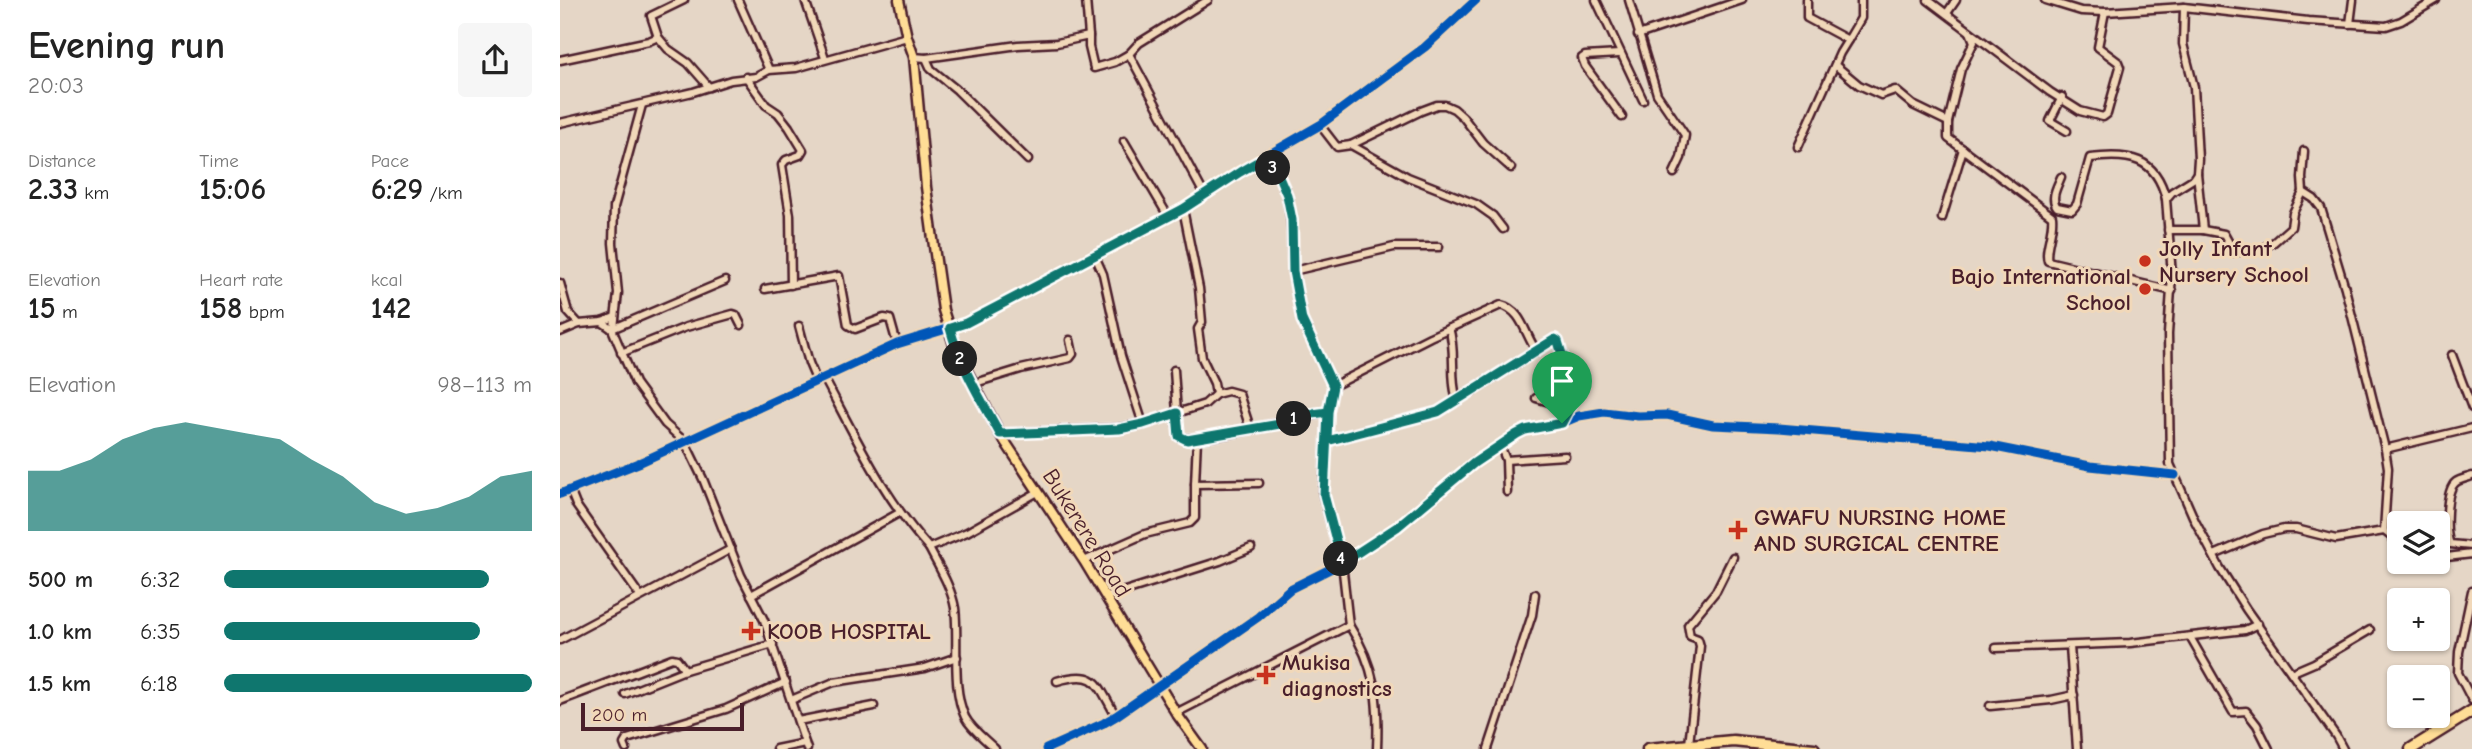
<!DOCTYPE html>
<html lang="en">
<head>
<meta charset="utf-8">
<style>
  body { margin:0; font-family:"Comic Neue",sans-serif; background:#f6f6f6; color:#222; height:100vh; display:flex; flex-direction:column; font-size:26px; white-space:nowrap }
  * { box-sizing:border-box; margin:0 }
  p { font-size:23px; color:#767676 }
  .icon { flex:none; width:38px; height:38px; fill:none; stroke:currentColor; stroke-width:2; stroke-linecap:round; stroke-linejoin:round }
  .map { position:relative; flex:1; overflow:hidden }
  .details { display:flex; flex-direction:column; background:#fff; width:560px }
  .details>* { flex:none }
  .fabs { position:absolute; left:1827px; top:511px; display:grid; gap:14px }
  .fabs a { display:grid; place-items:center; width:63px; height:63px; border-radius:7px; background:#fff; box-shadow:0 2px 5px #0004; font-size:35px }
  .scale { position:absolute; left:21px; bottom:18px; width:163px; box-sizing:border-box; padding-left:7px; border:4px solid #4a1f2b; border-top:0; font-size:19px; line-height:24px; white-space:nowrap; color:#4a1f2b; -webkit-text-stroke:5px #f1d8b9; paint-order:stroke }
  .pin { position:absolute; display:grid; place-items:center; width:60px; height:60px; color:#fff; margin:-72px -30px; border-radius:50% 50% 50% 0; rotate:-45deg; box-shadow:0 0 7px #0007 }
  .pin .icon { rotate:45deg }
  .km { position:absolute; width:35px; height:35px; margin:-18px; border-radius:50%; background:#222; color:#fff; font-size:19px; line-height:35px; text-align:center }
  .round { display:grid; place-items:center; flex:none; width:74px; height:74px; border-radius:7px; background:#f6f6f6 }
  .overview { display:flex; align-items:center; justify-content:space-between; height:119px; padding:0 28px }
  h1 { font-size:38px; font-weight:700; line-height:52px }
  .metrics { display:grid; grid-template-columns:repeat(3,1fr); gap:10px; height:119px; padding:7px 28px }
  .metrics div { display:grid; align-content:center }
  .metrics b { font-size:30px; font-weight:700 }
  .metrics small { font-size:19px; font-weight:400 }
  .metrics p { font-size:19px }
  .chart { height:196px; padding:14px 28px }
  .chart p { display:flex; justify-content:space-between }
  .chart svg { width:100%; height:126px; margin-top:7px; fill:#0f766e; opacity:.7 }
  ul { padding:0 28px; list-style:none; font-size:23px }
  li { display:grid; grid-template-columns:112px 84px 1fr; align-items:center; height:52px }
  li i { height:18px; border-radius:9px; background:#0f766e }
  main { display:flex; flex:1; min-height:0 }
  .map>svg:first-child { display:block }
</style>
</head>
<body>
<main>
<section class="details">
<div class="overview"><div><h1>Evening run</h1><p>20:03</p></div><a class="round"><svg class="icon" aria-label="share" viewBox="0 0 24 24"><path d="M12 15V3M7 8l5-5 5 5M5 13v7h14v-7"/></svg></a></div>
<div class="metrics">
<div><p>Distance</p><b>2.33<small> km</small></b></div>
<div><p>Time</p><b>15:06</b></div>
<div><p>Pace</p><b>6:29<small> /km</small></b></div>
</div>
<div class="metrics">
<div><p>Elevation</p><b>15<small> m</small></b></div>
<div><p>Heart rate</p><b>158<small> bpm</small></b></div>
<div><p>kcal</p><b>142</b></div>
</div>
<div class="chart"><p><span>Elevation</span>98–113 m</p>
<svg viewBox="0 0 160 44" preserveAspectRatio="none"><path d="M0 44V23L10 23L20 19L30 12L40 8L50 6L60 8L70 10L80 12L90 19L100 25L110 34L120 38L130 36L140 32L150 25L160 23V44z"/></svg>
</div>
<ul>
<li><b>500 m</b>6:32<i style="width:86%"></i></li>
<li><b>1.0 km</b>6:35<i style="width:83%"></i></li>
<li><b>1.5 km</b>6:18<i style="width:100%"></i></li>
</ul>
</section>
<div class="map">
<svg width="1912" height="749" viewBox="0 0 1912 749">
  <rect width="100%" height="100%" fill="#e5d6c6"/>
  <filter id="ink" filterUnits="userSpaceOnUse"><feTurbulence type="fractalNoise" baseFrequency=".0143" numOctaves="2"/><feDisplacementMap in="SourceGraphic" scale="14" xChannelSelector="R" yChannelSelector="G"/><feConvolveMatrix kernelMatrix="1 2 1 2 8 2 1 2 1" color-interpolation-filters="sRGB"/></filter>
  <g filter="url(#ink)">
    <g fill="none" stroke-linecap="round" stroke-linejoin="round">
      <defs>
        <g id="minor">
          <polyline points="178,0 209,70"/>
          <polyline points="245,0 265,58"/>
          <polyline points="526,0 529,36"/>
          <polyline points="1036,0 1083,100"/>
          <polyline points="1069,0 1097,94 1125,135 1121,158 1114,173"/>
          <polyline points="1368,0 1490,92 1520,111 1543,117 1547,114 1560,67 1558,62 1538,47 1545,12"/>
          <polyline points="1485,0 1521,11 1545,12 1624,7 1748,21 1826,26 1841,21 1876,0"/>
          <polyline points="1624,7 1623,44 1634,87 1638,159 1637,173 1633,179 1612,192 1606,199 1612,275 1608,334 1610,464 1635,521 1660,568 1686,609 1776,736 1783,749"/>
          <polyline points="1387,13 1396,0"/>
          <polyline points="1790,24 1793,0"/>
          <path d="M1410,32L1414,42L1401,69L1388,122V138L1492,216C1494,231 1484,250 1488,261L1612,291"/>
          <polyline points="1078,35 1182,0"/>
          <polyline points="98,37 91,16 124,0"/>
          <polyline points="1288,40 1301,18 1301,0"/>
          <polyline points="569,54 579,43 648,0"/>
          <polyline points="1059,54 1025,56 1022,58 1025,66 1062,117"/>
          <polyline points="354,57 366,58 371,69 397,90 468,160"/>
          <polyline points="366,58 458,45 497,43 529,36 529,47 534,68 555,62 569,54 645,196"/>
          <polyline points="0,60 89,41 98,37 108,49 128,63 149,87"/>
          <polyline points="1275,65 1299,85 1321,95 1335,90 1353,105 1388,122"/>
          <polyline points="186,77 206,105 218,113 229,127 243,150 240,155 226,160 222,165 230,215 231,285"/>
          <polyline points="1502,97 1490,121 1507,131"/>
          <polyline points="82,105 54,207 53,243 58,293 54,328 52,329 75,383 105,424 125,442 143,479 181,575 204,620 247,749"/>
          <polyline points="0,123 133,92 171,80 196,77 209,70 236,68 347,37"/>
          <polyline points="760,125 777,147 791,145 848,177 916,204 933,216 943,229"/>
          <polyline points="564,141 608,216"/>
          <polyline points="791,145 861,111 877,105 885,105 894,109 903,117 923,143 951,168"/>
          <polyline points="1238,147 1280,53 1288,40 1247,18 1247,0"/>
          <polyline points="1744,151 1742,178 1743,192 1754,199 1761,208 1785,288 1825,449 1828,468 1824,531"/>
          <polyline points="1637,173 1643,230"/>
          <path d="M1501,177C1497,187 1490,198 1497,207L1512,210L1517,204L1530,158C1569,153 1596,157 1606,199"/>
          <path d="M623,209L639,288L642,322L638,329L642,358L654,383L656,394L645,404L617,413L619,436C633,447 744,416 768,412"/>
          <polyline points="1382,218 1403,149"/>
          <polyline points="1608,230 1643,230 1664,234 1674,252 1701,249 1714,242 1731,227 1733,213 1743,192"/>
          <polyline points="535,256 543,274 561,356 583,424"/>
          <polyline points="733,271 834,247 879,247"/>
          <polyline points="0,283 8,312 19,324"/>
          <polyline points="205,289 279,276 288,325 295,329 324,318 330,319 337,344"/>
          <polyline points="42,322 52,329 165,281"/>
          <polyline points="239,326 249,363 257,382"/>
          <path d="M889,328C897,353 889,374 897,401"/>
          <polyline points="0,332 19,324 42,322 55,317"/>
          <polyline points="61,353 126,327 173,314 176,315 181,325"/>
          <polyline points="1892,355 1912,408"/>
          <path d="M264,378C296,438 324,498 369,548L407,532L478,492"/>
          <polyline points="412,384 461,369 510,358 513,354 510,340"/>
          <path d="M773,386L870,337L941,305C962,310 965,335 976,350"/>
          <polyline points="656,394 668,391 679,394 690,428"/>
          <polyline points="976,398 1009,408"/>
          <polyline points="440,434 559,428 583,424 617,413 614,370"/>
          <path d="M767,441L878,412L995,339L998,341C1002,356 1014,386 1011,402C1010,409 1005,417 1002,423"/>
          <polyline points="940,445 946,460 947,492"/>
          <polyline points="1825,449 1912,428"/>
          <polyline points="946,460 1005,456"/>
          <path d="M1912,476C1907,478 1900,479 1896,482C1885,490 1885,533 1890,544L1912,546"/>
          <polyline points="635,484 637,438"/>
          <polyline points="10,490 16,505 80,596"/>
          <polyline points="0,494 81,462 337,344 406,323 623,209 680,171 760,125 865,47 916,0"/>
          <path d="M369,548C379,568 391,586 395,608C399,641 391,687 405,717C411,729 425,739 435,749"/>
          <polyline points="1654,555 1703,534 1724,529 1736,529 1776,539 1824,531 1833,538 1839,556"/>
          <polyline points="1878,558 1912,554"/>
          <polyline points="524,561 585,534 630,523 635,518 635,484 699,483"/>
          <polyline points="1846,562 1857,562"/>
          <polyline points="1912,591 1899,652 1898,673 1912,700"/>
          <polyline points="191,595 339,513"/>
          <polyline points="546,597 660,561 691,548"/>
          <path d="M789,625C816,667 819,701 817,749"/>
          <polyline points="1630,637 1673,712 1686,711 1697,725 1709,749"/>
          <polyline points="0,640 171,549"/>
          <polyline points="1510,646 1517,749"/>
          <polyline points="1436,648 1570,643 1685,630 1698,624"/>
          <polyline points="1733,672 1754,663 1810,630"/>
          <path d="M497,681C538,669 537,684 556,716"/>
          <polyline points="65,694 125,670 213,644"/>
          <polyline points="231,700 274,682 365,668 397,657"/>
          <polyline points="0,701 112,658 117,659 125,670"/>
          <polyline points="1430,706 1491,700 1514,695"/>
          <polyline points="616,713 789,625 782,563 763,495 768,412 773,386 742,320 733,271 731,221 727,195 718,174 706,157"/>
          <polyline points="238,721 314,706"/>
          <polyline points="1129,744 1140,646 1138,639 1130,636 1128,625 1156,591 1173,557"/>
          <polyline points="66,749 64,744 67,739 166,709 226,682"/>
          <polyline points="216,749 245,743"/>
          <polyline points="486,749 544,723 556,716 698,617 730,589 782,563 837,527 914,463 957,434 965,430 1002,423 1019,416 1044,412 1078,416 1107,415 1153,425 1219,428 1430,446 1530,466 1615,475"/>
          <polyline points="928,749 972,615 975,594"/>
        </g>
        <polyline id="major" points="339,0 347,37 354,57 366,187 375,254 383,310 395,348 440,434 524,561 616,713 642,749"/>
        <g id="highway">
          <polyline points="1088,749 1173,741 1254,749"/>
          <polyline points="1851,749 1912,711"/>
        </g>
      </defs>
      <!-- minor casing -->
      <use href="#minor" stroke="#4a1f2b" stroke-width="11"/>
      <!-- major casing -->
      <use href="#major" stroke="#4a1f2b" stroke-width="13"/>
      <!-- highway casing -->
      <use href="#highway" stroke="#4a1f2b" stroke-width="15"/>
      <!-- minor -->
      <use href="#minor" stroke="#f1d8b9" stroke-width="6"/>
      <!-- major -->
      <use href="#major" stroke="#ffdd96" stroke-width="8"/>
      <!-- highway -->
      <use href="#highway" stroke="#ffdd96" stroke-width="10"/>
      <defs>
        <g id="cycleway">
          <polyline points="0,494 81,462 337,344 406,323 623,209 680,171 760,125 865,47 916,0"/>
          <polyline points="486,749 544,723 556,716 698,617 730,589 782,563 837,527 914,463 957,434 965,430 1002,423 1019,416 1044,412 1078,416 1107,415 1153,425 1219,428 1430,446 1530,466 1615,475"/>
        </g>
      </defs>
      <!-- cycleway casing -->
      <use href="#cycleway" stroke="#f1d8b9" stroke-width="13"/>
      <!-- cycleway -->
      <use href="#cycleway" stroke="#0057b8" stroke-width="9"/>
    </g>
  </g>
  <g fill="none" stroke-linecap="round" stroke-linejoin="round" filter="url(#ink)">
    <defs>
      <path id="route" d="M1002,423C1005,417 1010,409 1011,402C1014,386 1002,356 998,341L995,339L878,412L767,441L768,412L745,415L720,424L627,440L619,436L617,413L583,424L559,429L440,434C421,399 400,366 390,328L406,323L623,209L680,172L706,157L718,174L727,195L732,220L733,271L742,320L773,386L768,412L764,495L782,563L837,527L914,463L957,434L965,430L1002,423"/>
    </defs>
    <!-- route casing -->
    <use href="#route" stroke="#fff" stroke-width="14"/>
    <!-- route -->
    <use href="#route" stroke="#0f766e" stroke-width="9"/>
  </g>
  <!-- markers -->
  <g fill="#c8321e" stroke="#f1d8b9" stroke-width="2.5">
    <circle cx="1585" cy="261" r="7"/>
    <circle cx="1585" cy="289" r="7"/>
    <path d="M1174.5 519.5h7v7h7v7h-7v7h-7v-7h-7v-7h7z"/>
    <path d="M187.5 620.5h7v7h7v7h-7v7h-7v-7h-7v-7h7z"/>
    <path d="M702.5 664.5h7v7h7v7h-7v7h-7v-7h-7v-7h7z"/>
  </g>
  <g text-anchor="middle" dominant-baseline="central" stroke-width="6" stroke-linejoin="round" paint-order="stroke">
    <!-- poi labels -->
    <g font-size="23" font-weight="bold" fill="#4a1f2b" stroke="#f1d8b9" text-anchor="start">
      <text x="1599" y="248">Jolly Infant<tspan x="1599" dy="26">Nursery School</tspan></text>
      <text x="1571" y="276" text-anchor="end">Bajo International<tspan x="1571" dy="26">School</tspan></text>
      <text x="1194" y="517">GWAFU NURSING HOME<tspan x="1194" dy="26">AND SURGICAL CENTRE</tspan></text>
      <text x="207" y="631">KOOB HOSPITAL</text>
      <text x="722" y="662">Mukisa<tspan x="722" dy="26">diagnostics</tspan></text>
    </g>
    <!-- street labels -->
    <g font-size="23" fill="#4a1f2b" stroke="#f1d8b9">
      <text transform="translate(527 533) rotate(58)">Bukerere Road</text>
    </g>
  </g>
</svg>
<div class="fabs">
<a><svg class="icon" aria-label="layers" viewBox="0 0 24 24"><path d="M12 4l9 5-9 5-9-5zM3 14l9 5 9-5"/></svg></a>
<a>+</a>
<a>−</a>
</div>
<div class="scale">200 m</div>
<div class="pin" style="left:1002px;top:423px;background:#1e9e55"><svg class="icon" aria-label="arrive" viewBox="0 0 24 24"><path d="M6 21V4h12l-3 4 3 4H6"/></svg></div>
<b class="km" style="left:734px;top:419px">1</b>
<b class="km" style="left:400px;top:359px">2</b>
<b class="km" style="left:713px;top:168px">3</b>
<b class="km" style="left:781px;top:559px">4</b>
</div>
</main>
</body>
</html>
